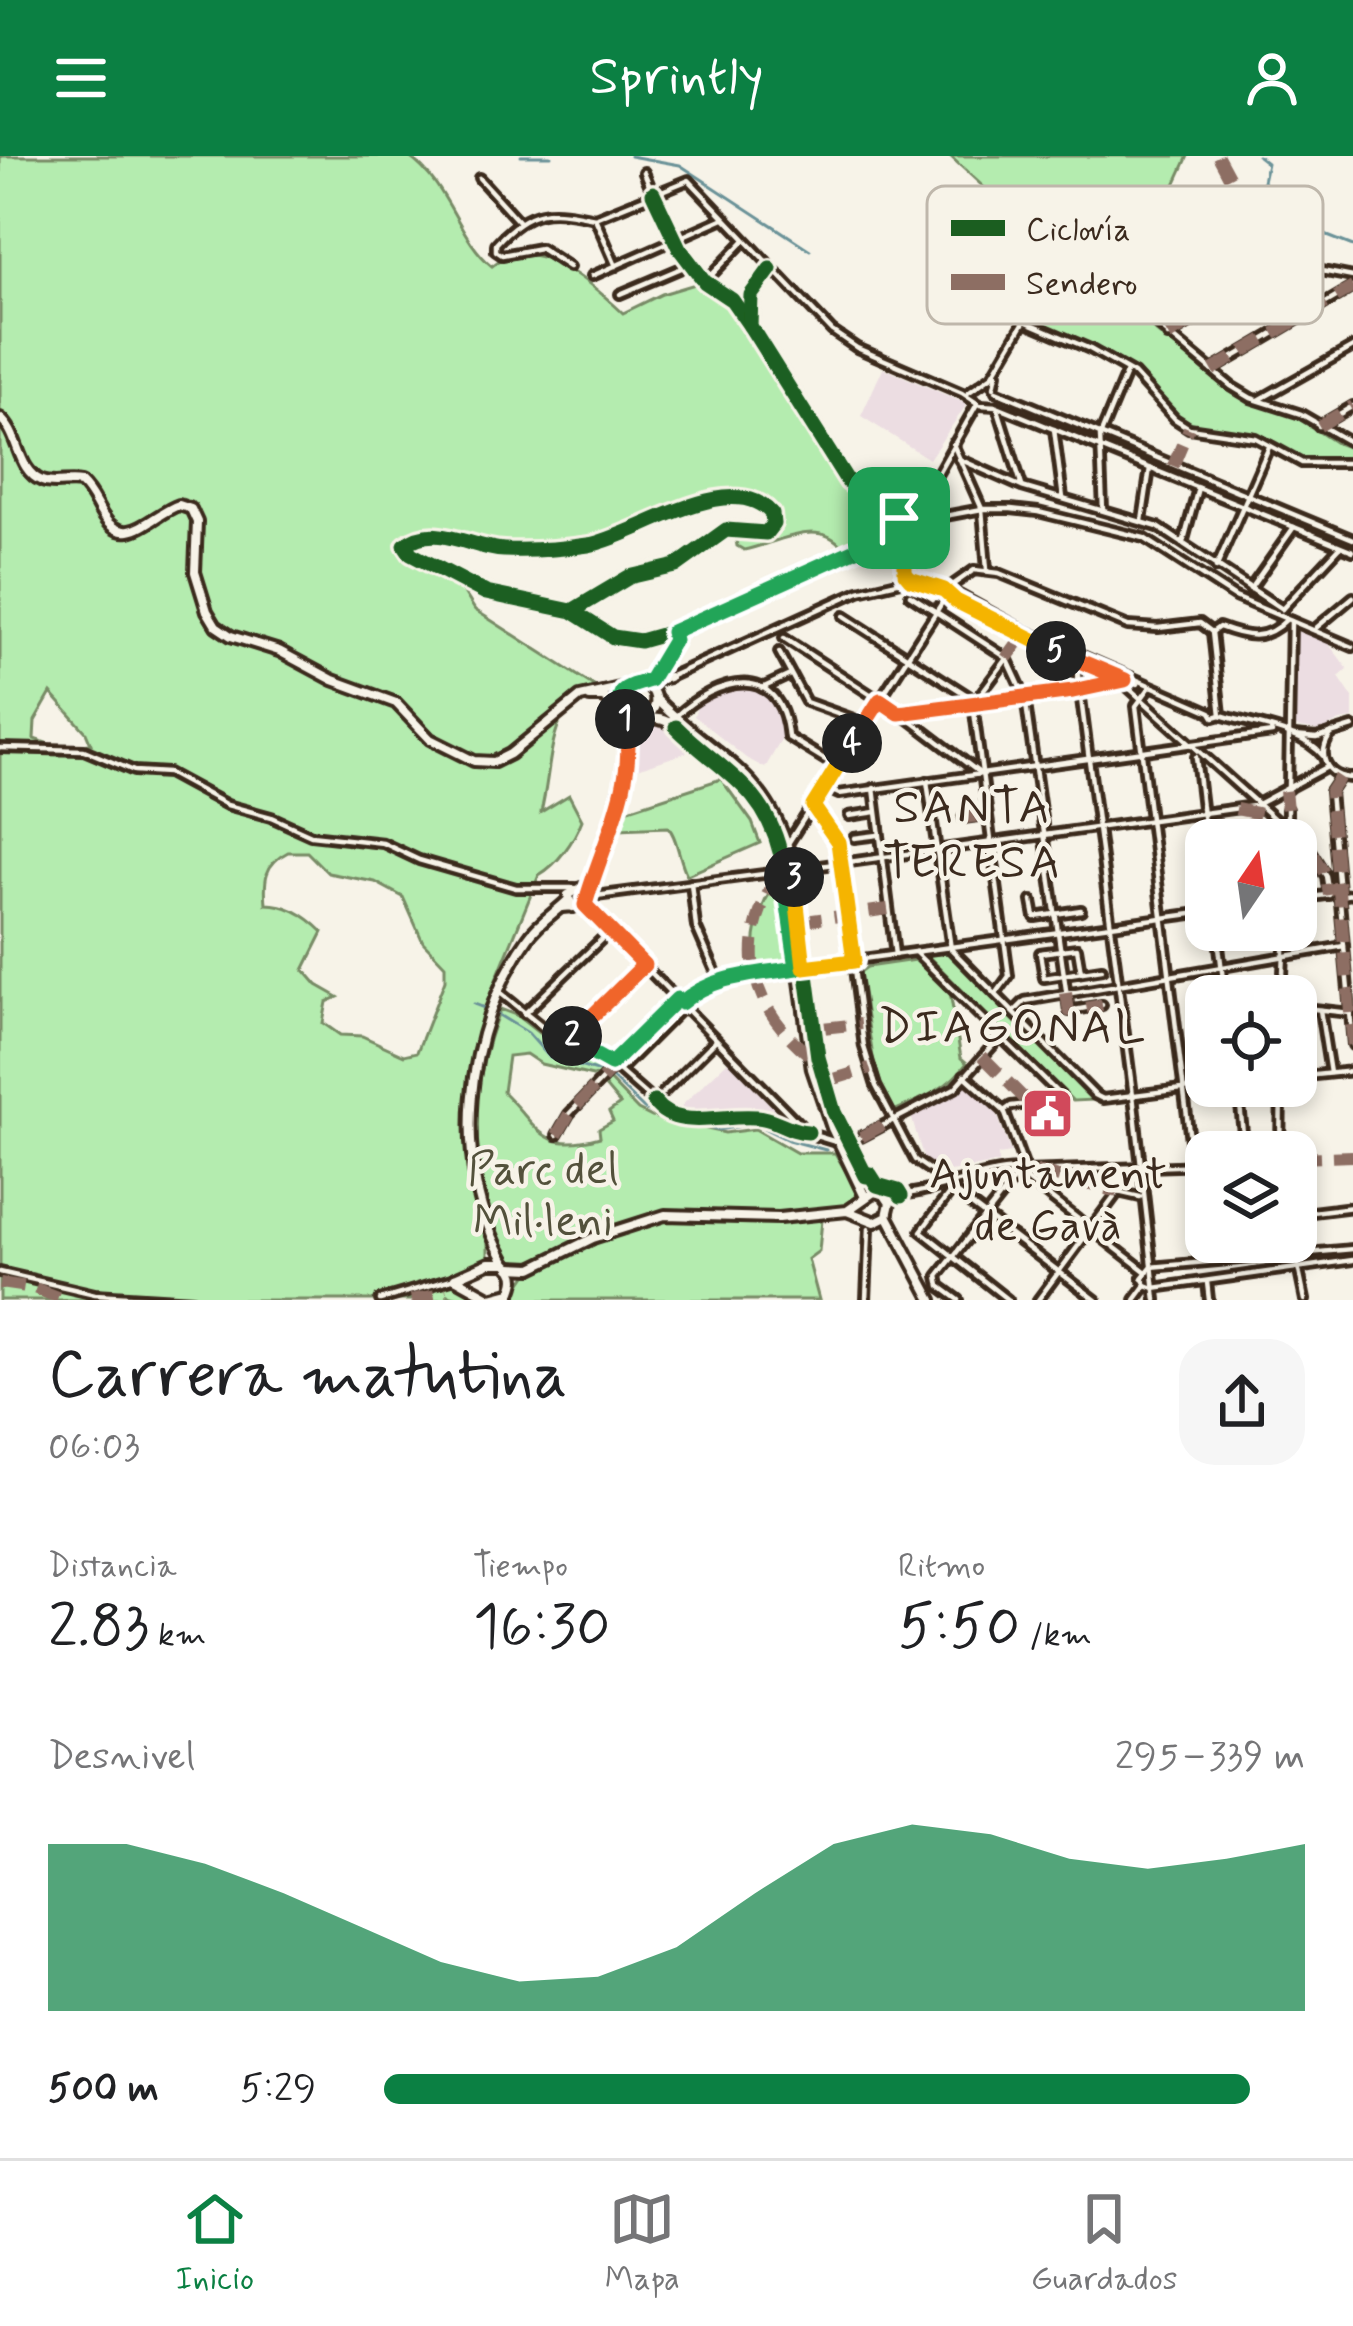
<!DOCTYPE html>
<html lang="es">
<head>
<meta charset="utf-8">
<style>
  body { margin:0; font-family:Mynerve,sans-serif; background:#f6f6f6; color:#202124; height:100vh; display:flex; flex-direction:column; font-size:45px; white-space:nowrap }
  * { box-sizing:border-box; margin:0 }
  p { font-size:39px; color:#757577 }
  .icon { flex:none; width:66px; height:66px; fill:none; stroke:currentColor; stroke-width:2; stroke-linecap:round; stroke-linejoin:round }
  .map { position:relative; height:1144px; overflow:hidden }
  .details { display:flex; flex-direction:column; background:#fff; flex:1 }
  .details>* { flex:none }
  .needle { width:78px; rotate:13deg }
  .controls { position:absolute; left:1185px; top:663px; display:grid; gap:24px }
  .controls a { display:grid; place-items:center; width:132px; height:132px; border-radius:24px; background:#fff; box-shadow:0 6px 18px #0003; font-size:60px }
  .pin { position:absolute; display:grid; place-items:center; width:102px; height:102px; color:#fff; margin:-51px; border-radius:24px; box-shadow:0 6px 18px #0006 }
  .km { position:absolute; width:60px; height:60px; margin:-30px; border-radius:50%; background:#222; color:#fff; font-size:33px; line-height:60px; text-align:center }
  .round { display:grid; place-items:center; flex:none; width:126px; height:126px; border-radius:36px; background:#f6f6f6 }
  .overview { display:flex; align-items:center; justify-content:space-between; height:204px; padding:0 48px }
  h1 { font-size:66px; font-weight:600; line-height:90px }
  .stats { display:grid; grid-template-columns:repeat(3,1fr); gap:18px; height:204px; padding:12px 48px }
  .stats div { display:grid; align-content:center }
  .stats b { font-size:60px; font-weight:600 }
  .stats small { font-size:33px; font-weight:400 }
  .stats p { font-size:33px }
  .chart { height:336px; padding:24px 48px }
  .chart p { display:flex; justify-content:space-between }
  .chart svg { width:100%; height:216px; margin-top:12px; fill:#0b8043; opacity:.7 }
  ul { padding:0 48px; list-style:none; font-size:39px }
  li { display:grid; grid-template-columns:192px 144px 1fr; align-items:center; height:90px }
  li i { height:30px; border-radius:15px; background:#0b8043 }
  header { display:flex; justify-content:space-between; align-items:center; height:156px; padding:0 48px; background:#0b8043; color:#fff; font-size:54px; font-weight:600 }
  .tab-bar { display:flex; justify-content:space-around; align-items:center; height:168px; border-top:3px solid #e0e0e0; background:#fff; font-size:33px; color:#757577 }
  .tab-bar a { display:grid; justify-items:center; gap:6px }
  .tab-bar .active { color:#0b8043 }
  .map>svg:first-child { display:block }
</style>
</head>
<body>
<header><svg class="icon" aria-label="menu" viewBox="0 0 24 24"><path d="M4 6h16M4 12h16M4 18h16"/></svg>Sprintly<svg class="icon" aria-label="person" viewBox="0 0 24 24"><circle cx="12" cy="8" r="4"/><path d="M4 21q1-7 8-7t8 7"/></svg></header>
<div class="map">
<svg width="1353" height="1144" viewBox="0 0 1353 1144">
  <rect width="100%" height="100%" fill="#f7f3e8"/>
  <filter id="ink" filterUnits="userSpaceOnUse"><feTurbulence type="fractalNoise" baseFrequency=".00833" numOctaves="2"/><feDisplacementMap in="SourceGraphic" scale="24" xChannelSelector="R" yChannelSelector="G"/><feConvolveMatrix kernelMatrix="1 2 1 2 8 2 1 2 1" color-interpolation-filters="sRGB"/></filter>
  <g filter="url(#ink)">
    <!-- built -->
    <g fill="#ecdde2">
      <polygon points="883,212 967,248 929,303 861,260"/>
      <polygon points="1301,474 1325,483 1348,513 1339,521 1353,542 1353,563 1340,565 1320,575 1295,571 1296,478"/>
      <polygon points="737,529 765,538 786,566 784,579 765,612 746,602 694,560 701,540"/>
      <polygon points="645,568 658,568 697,593 628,616 634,580"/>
      <polygon points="728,905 794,973 761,960 712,965 674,957"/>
      <polygon points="967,927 997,958 1011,997 998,999 998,1007 950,1016 926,1010 911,960"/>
    </g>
    <!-- green -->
    <g fill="#b4ecaf" stroke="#788b66" stroke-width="3" fill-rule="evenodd">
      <path d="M0,0H408C450,29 458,83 492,110C533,74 593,129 623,157L662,138L695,128C758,152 806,284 854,338C863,348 874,352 885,359L881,367L842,391C818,361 775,388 744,394L737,390L735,379L767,381L776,363C750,299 632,374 591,385C565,392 524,395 498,391C467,387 428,361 399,382L404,397L463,435L475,454L594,530C546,552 553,609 541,656L569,639L582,664C574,685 558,708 539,719L482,858L468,930L465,984L468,1017L488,1087V1104L453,1120L474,1135L504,1144H466L448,1139L447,1144H0ZM51,537L86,576L91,588L58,591L34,583L35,565ZM288,696H307L328,717L375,726L403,741L423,786L445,809V824L417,896L404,899L362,880L340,879L323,867L327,846L338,841L317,829L304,814L323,776C308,761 288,748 266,748C264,724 264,708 288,696Z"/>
      <polygon points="950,0 1188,0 1162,57 1104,89 1016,61"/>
      <polygon points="1110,115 1118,115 1137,154 1156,176 1237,239 1262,250 1284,253 1336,287 1353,293 1353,305 1296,302 1260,281 1191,270 1179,264 1135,216 1103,194 1035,166 1063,131"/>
      <path d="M721,623L752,666L760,687L687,719C679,704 677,680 668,671L619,673L623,655Z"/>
      <path d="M777,727L789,807L756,812C751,783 758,749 777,727Z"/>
      <polygon points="950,797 1095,944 1073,945 927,799"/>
      <path d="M915,804L950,836L961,902L967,907C946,936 918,944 891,956L874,908L860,816L867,811Z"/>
      <path d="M500,853L516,859L545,882L605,910L597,921L541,908L526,898L508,900L503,936C539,971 541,998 600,981L599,973L613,965L609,956L620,948L603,928L607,922L638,954L652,961L725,977L755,973L797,997H835L858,1036V1042C821,1075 707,1050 657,1057C608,1064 567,1106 518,1110C499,1099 496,1084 490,1064C469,993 472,922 500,853Z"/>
      <polygon points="667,1064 822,1064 819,1095 808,1103 819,1144 510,1144 527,1119 632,1071"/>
    </g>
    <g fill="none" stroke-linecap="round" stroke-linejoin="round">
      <!-- stream -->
      <g stroke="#6b9298" stroke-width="3">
        <polyline points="521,0 551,0"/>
        <polyline points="630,0 680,9 810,94"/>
        <polyline points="1258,0 1267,7 1263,25 1269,35 1302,39 1308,52 1322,57 1325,79 1353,90"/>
        <polyline points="474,848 487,853"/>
        <polyline points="497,858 528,877 550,902 604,917"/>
        <polyline points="612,922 644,953 666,964 717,974 755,968 788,984 826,994"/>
      </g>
      <defs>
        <g id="street">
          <path d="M644,16C660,53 674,98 705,126C721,142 733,144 747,165"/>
          <polyline points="479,22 518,65"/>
          <polyline points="595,62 689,24 832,175 857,192 962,237 980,249 997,250 1353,395"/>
          <polyline points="595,62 616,110"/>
          <polyline points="1128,108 1124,117 1153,165 1231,230 1251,242 1301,258 1353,288"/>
          <polyline points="1114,109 1193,109"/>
          <path d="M569,111L540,92L502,99L496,95V88C529,51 549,52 595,62"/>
          <polyline points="770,113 751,139 750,170 848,326 899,362"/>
          <polyline points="592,120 724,62"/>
          <polyline points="705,126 744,85"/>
          <polyline points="1064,127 1092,114"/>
          <polyline points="620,138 691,108"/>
          <polyline points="1027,166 1090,193 1134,218 1175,263 1189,272 1256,282 1302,307 1353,307"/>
          <polyline points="1168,180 1283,112"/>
          <polyline points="1212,214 1353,131"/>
          <polyline points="994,231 997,217"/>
          <polyline points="996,235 1353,383"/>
          <polyline points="968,237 992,220 1027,161 1046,138 1065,123 1095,110 1126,104 1285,108 1353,121"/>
          <polyline points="1259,244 1353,191"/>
          <polyline points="997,250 1022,330"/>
          <polyline points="1319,270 1353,250"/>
          <polyline points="1054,273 1063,342"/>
          <polyline points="953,288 982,353 987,414"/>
          <polyline points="959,303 1022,331 1158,371 1282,453"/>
          <polyline points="1103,354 1100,280 1127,215"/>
          <polyline points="912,363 977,248"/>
          <polyline points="1142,365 1150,312"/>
          <polyline points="913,366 982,353 1011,353 1038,356 1144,382 1235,441 1353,491"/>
          <polyline points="905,373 905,417"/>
          <polyline points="1184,384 1198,332"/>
          <polyline points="1216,412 1269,291"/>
          <polyline points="1250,433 1294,371"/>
          <polyline points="910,439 1007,502 1025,541 1069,855 1102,849"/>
          <polyline points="947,440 1036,487 1138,528"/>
          <polyline points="1282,453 1340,391"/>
          <path d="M572,455L629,421L676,410L726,374L766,377L773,368L772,358C732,310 636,381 588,389C561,393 531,395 504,394C470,393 436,365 405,389L411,398L486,437L572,455L613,481L640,485L672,476L901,371"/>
          <polyline points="844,460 970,541 973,548"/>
          <polyline points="1316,472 1353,441"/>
          <path d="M1212,476L1219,471C1246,481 1264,486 1286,464"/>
          <polyline points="1212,476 1221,559"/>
          <polyline points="784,482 910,564 981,618"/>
          <polyline points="779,496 806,546 865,567"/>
          <polyline points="1075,497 1133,939 1156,1144"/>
          <polyline points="658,510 674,483 672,476"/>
          <path d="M669,521L859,435L910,423L950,434L1025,475L1211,556L1214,561L1221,559C1251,569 1303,574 1323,600"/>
          <polyline points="1125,524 1129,532 1311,696 1326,720 1329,739"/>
          <polyline points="1150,531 1136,550 1205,1105"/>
          <polyline points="762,532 790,519"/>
          <polyline points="973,548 1009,820 996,838"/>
          <polyline points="973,548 1006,504"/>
          <polyline points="899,557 1073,535 1125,524"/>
          <path d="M675,561C716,522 781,504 788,581L837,611"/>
          <path d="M1332,577C1315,598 1326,622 1353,622"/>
          <polyline points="1294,580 1317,582 1353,571"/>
          <polyline points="0,592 84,594 134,615 168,617 227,649 271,661 311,679 383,687 419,704 516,732 575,732"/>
          <polyline points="1196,601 1206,685"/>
          <polyline points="1340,621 1330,636 1353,889"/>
          <polyline points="927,625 951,793 1095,939 1103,943 1206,930"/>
          <polyline points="828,626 830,634 839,638 1272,577"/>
          <polyline points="874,632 895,799"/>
          <polyline points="1288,633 1291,465"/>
          <polyline points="813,650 838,686 864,891 876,930 915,1004 947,1026"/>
          <polyline points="1287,653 1287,672"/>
          <polyline points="849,660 876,656"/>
          <polyline points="963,662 987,659"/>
          <polyline points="854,682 878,679"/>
          <polyline points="787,689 954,428 974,414 999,417 1128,470 1158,472 1200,467 1212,476"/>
          <polyline points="798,713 1254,650 1327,611"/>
          <polyline points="691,727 696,771 719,824"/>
          <polyline points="1337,740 1353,738"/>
          <polyline points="588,741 779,716"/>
          <polyline points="1296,743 1326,739"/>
          <polyline points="1032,745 1035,761 1081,754"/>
          <polyline points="585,749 800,969 813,979 836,986"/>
          <polyline points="1217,774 1225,840"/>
          <polyline points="915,796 1061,940 1057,945 1011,950 1004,955"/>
          <polyline points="804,811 1206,756"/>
          <polyline points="1081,816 1077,792 1040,797 1044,822 1102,813"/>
          <polyline points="499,836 546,874 611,908 654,946 716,884"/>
          <polyline points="1282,840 1285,774"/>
          <polyline points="681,847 719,824 797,813"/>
          <polyline points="1296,851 1350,857"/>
          <polyline points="1320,854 1330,917"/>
          <polyline points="1014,856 1025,845 1344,790"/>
          <polyline points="524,858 610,775"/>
          <polyline points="568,884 644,809"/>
          <polyline points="613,906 677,843"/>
          <polyline points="620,914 684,850"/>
          <polyline points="964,919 1004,955 1026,1015"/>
          <polyline points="1296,921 1353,915"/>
          <polyline points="1238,930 1245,996"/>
          <polyline points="557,979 569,958 615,910"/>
          <polyline points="861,981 955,932 1002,879"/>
          <polyline points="1280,996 1281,930"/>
          <polyline points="1026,1015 1206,1009"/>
          <polyline points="1019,1017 1145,1115"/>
          <polyline points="947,1026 952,1034 1096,1144"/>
          <polyline points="952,1034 921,1075 1008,1144"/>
          <path d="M888,1038C919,1043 977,1015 1018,1014"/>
          <polyline points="1296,1058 1353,1051"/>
          <polyline points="1256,1086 1258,1100"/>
          <polyline points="1293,1086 1305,1144"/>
          <polyline points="1353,1093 1151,1111 1142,1122 1146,1129 1154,1132 1353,1104"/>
          <polyline points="0,1116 95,1138 193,1144"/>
          <polyline points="1207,1126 1209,1144"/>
          <polyline points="380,1144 455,1122"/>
          <polyline points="866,1144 869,1072"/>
          <polyline points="959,1144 940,1130 938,1120 1019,1017"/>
          <polyline points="1038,1144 1118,1036 1140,1041"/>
          <polyline points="1135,1144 1146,1129"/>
        </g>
        <g id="secondary">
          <path d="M0,262C20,278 16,314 42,325C55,330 68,324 81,327C92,337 95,348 103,360C126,396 152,358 179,349L191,353L197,366L195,416L207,455L216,470L231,480L279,495L333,524L396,547L430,583L474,605L494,606L510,598L580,541L669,521"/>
          <path d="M641,527C658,533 660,550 647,561"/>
          <path d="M630,529L619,543L626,559C638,565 650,560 663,564C713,582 780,652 782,706"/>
          <polyline points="590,541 603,541 621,552"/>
          <path d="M656,543C706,595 761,612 786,687C794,710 796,706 794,730C806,831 806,954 877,1036"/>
          <polyline points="782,706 779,716 787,729 812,913 832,972 864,1039"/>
          <polyline points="587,737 616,663 629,581 625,560"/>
          <polyline points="562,751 585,749 588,741 581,732 568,739 573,751"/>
          <polyline points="888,1061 932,1144"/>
          <path d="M506,1107C449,1011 464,873 528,782C539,766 555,757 568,744"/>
          <polyline points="510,1111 532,1112 593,1082 665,1059 779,1062 847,1055 875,1066 887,1060 890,1047 884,1038 874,1036 847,1055"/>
          <path d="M455,1122L489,1107H506C521,1119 514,1130 508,1144"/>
          <polyline points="455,1122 491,1142 510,1137"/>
        </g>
      </defs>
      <!-- street casing -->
      <use href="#street" stroke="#3b2a1e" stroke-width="14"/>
      <!-- secondary casing -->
      <use href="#secondary" stroke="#3b2a1e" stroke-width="16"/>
      <!-- street -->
      <use href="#street" stroke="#f7f3e8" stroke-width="4.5"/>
      <!-- secondary -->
      <use href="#secondary" stroke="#f7f3e8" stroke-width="8"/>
      <!-- quiet -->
      <g stroke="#8d6e63" stroke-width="12" stroke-dasharray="24 12" stroke-linecap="butt">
        <polyline points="1218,0 1242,45 1249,78"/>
        <polyline points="1168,180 1283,112"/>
        <polyline points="1212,214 1353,131"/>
        <polyline points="1319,270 1353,250"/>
        <polyline points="1173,310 1189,272"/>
        <polyline points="1007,502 1018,487"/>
        <polyline points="1340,621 1330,636 1353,889"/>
        <polyline points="1285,635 1287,653"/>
        <polyline points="1236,653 1261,658 1287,684"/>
        <polyline points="963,662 987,659"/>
        <polyline points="1311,696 1326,720 1329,739"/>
        <path d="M779,718C735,786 747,848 809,899"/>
        <polyline points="798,766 888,753"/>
        <polyline points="1066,837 1069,855 1102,849"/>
        <polyline points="822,872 861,868"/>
        <polyline points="982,900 1030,948"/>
        <polyline points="831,924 870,912"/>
        <polyline points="557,979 569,958 615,910"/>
        <polyline points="861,981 892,964"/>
        <polyline points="1296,1002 1353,1000"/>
        <polyline points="1036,1015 1118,1036"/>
        <polyline points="0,1127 34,1132 65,1144"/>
        <polyline points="411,1144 447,1137"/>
      </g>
      <defs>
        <g id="cycleway">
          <polyline points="653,37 679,92 705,126 732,144 750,170"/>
          <polyline points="770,113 751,139 750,170 848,326 899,362 899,368 905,373"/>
          <path d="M572,455L629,421L676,410L726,374L766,377L773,368L772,358C732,310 636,381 588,389C561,393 531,395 504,394C470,393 436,365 405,389L411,398L486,437L572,455L613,481L640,485L672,476L901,371"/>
          <path d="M676,571C719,614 764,630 780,696"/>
          <polyline points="795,728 818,901 834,956 866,1020 870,1018 877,1029 898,1035 901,1040"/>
          <path d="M654,946C678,978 729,955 763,962C779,965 791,976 808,976"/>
        </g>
      </defs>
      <!-- cycleway casing -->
      <use href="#cycleway" stroke="#f7f3e8" stroke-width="22"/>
      <!-- cycleway -->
      <use href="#cycleway" stroke="#1b5e20" stroke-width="15"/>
    </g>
  </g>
  <g fill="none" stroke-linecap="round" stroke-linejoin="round" filter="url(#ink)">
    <defs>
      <path id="split-1" d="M625,563C613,531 623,533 650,524L674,484L672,476L888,379L901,371L899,362"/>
      <path id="split-2" d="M572,880L644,809L585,749C600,692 639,626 625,563"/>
      <path id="split-3" d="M572,880L568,884L611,908L677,843L681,847C715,818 754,819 797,812L784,722L794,721"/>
      <polyline id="split-4" points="794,721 804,811 854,805 838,686 813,650 852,587"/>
      <polyline id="split-5" points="852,587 880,544 899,557 1073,535 1125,524 1056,495"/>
      <polyline id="split-6" points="899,362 907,358 913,366 905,373 905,417 910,423 944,434 956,445 1056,495"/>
    </defs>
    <!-- split-1 casing -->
    <use href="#split-1" stroke="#fff" stroke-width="24"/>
    <!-- split-2 casing -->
    <use href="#split-2" stroke="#fff" stroke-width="24"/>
    <!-- split-3 casing -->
    <use href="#split-3" stroke="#fff" stroke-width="24"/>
    <!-- split-4 casing -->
    <use href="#split-4" stroke="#fff" stroke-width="24"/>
    <!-- split-5 casing -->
    <use href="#split-5" stroke="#fff" stroke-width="24"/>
    <!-- split-6 casing -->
    <use href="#split-6" stroke="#fff" stroke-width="24"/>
    <!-- split-1 -->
    <use href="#split-1" stroke="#22a559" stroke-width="15"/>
    <!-- split-2 -->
    <use href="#split-2" stroke="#f0652b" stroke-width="15"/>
    <!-- split-3 -->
    <use href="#split-3" stroke="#22a559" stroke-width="15"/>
    <!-- split-4 -->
    <use href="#split-4" stroke="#f5b400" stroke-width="15"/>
    <!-- split-5 -->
    <use href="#split-5" stroke="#f0652b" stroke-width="15"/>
    <!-- split-6 -->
    <use href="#split-6" stroke="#f5b400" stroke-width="15"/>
  </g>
  <!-- icons -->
  <defs>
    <symbol id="civic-square" viewBox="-11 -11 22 22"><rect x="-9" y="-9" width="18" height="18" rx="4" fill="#d1495b" stroke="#f7f3e8"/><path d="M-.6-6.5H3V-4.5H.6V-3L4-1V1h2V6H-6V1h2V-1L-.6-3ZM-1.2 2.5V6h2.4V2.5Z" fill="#fff"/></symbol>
  </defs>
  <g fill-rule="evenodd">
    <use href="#civic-square" x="1018" y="928" width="59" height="59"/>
  </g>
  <g text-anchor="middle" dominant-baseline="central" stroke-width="9" stroke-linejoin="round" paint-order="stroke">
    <!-- park labels -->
    <g font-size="45" fill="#53513b" stroke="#f7f3e8">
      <text x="543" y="1014">Parc del<tspan x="543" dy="52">Mil·leni</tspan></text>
    </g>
    <!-- poi labels -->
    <g font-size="45" fill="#3b2a1e" stroke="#f7f3e8">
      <text x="1048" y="1019">Ajuntament<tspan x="1048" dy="52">de Gavà</tspan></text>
    </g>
    <!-- neighbourhood labels -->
    <g font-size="48" letter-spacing="3" fill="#3b2a1e" stroke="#f7f3e8">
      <text x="973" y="652">SANTA<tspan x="973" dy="55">TERESA</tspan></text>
      <text x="1013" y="872">DIAGONAL</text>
    </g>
  </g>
  <!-- legend -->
  <rect x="927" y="30" width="396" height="138" rx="18" fill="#f7f3e8" stroke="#bfb7ab" stroke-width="3"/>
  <rect x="951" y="64" width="54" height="16" fill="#1b5e20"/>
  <rect x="951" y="118" width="54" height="16" fill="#8d6e63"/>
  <g font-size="33" fill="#3b2a1e">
    <text x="1026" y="84">Ciclovía</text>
    <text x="1026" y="138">Sendero</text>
  </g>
</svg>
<div class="controls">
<a><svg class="needle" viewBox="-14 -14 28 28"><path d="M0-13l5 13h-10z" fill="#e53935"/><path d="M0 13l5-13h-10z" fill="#757577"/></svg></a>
<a><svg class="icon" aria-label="locate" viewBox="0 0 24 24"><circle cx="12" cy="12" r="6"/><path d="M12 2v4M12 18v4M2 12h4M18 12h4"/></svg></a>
<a><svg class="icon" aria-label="layers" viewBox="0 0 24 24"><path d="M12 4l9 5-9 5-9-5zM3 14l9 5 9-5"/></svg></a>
</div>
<div class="pin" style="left:899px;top:362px;background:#1e9e55"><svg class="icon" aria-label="arrive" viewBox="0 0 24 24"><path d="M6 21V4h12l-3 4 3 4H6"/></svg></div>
<b class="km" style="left:625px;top:563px">1</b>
<b class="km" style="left:572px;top:880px">2</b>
<b class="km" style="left:794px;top:721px">3</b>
<b class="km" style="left:852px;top:587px">4</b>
<b class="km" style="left:1056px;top:495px">5</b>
</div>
<section class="details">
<div class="overview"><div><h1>Carrera matutina</h1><p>06:03</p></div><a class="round"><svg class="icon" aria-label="share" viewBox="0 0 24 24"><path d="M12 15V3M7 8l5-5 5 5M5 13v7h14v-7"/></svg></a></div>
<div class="stats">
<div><p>Distancia</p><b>2.83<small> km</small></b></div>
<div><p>Tiempo</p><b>16:30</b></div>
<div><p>Ritmo</p><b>5:50<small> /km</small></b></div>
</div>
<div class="chart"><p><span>Desnivel</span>295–339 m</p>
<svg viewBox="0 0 160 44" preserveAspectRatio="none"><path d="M0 44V10L10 10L20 14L30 20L40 27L50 34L60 38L70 37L80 31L90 20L100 10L110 6L120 8L130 13L140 15L150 13L160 10V44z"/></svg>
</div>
<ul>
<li><b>500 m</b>5:29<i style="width:94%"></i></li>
</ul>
</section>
<nav class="tab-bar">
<a class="active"><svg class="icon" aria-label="home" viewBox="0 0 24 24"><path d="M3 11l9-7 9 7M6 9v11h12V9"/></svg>Inicio</a>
<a><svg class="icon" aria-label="map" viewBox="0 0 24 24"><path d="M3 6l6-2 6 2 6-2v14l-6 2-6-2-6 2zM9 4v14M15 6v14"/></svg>Mapa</a>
<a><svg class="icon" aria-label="saved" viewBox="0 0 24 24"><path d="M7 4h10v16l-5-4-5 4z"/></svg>Guardados</a>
</nav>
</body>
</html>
